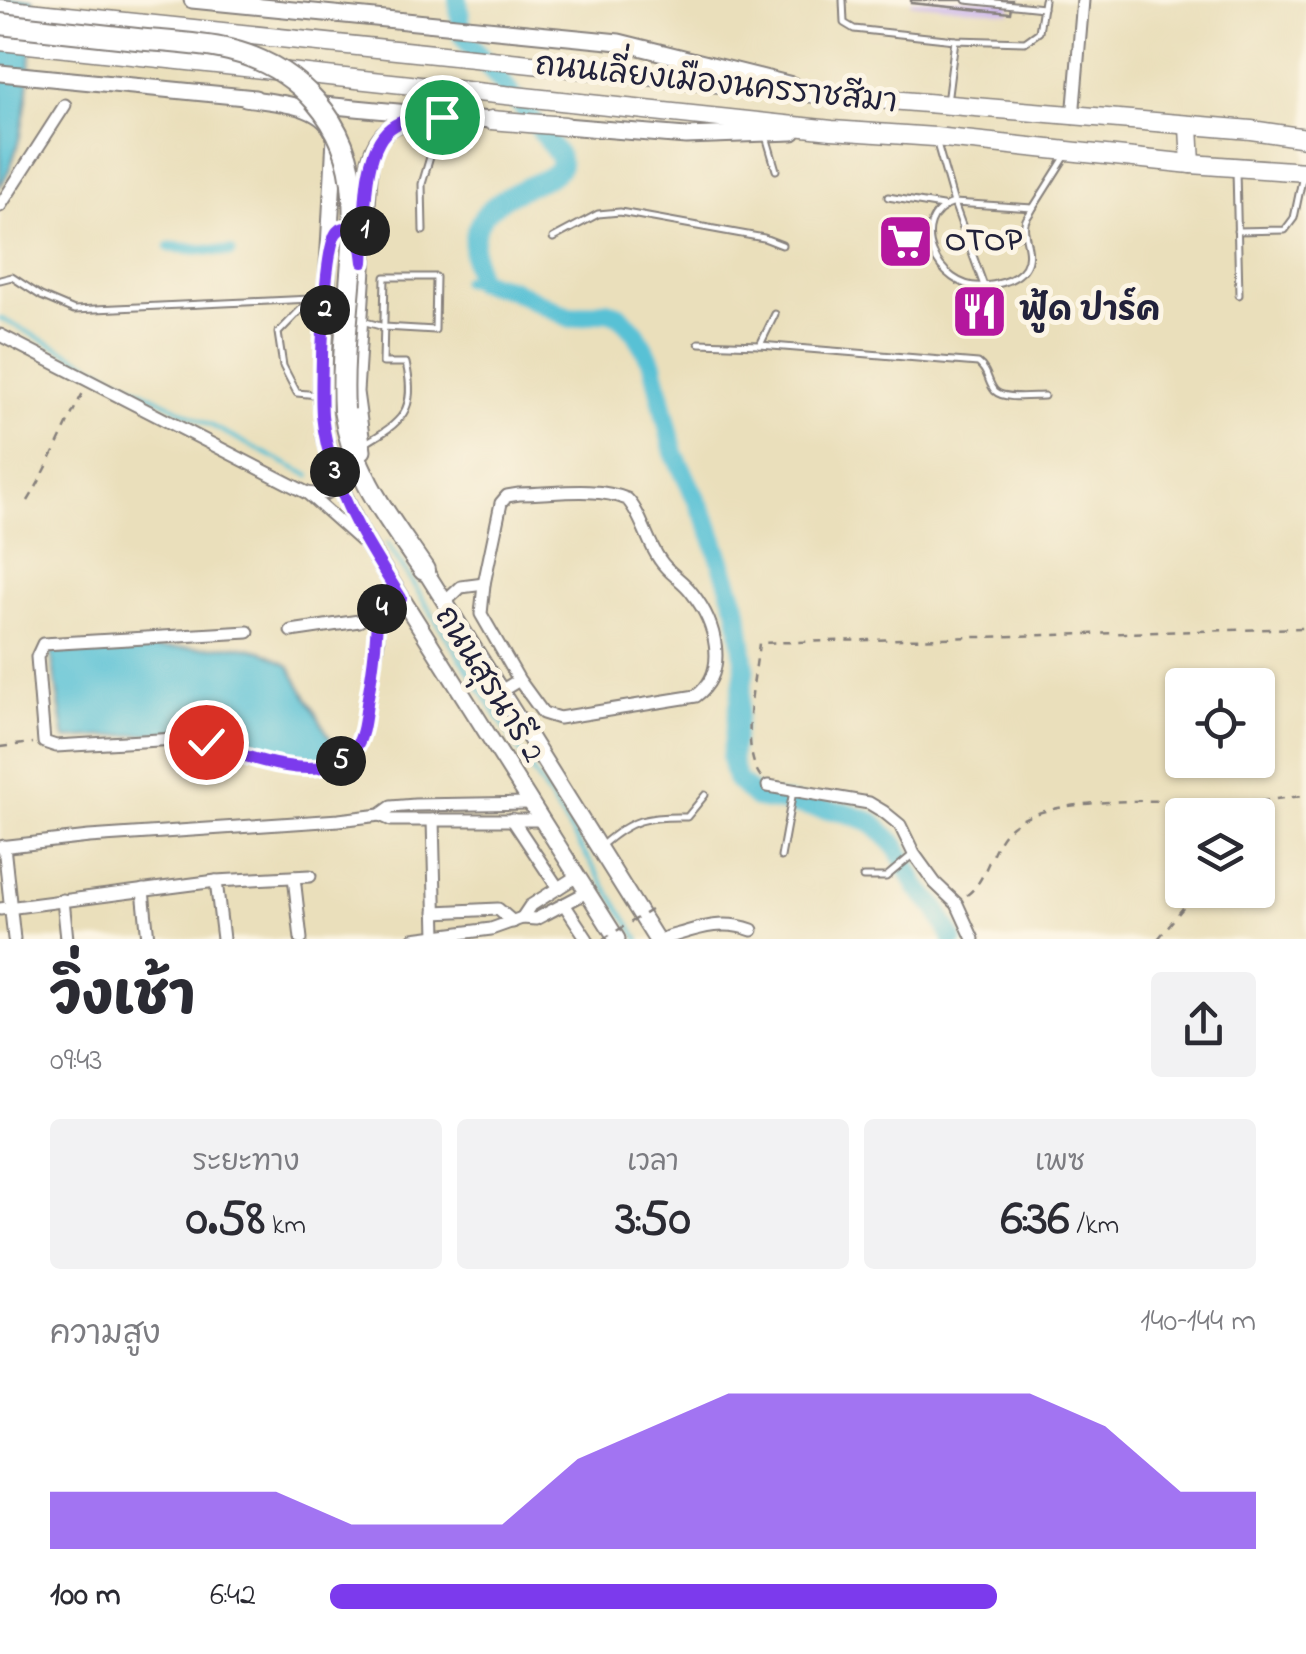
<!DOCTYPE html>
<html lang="th">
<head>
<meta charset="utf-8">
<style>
  body { margin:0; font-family:"Indie Flower","Playpen Sans Thai",sans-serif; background:#f2f2f3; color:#2b2b33; height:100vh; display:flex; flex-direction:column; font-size:38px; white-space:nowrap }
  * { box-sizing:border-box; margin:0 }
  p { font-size:32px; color:#7c7c81 }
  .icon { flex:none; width:55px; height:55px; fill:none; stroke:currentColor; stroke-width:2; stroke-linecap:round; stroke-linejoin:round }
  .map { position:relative; height:939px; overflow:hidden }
  .side { display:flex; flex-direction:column; background:#fff; flex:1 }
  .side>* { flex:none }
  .fabs { position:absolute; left:1165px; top:668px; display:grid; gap:20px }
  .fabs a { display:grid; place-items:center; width:110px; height:110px; border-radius:10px; background:#fff; box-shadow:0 2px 8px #0004; font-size:50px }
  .pin { position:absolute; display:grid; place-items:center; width:85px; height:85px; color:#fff; margin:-42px; border:5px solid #fff; border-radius:50%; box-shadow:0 2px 10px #0007 }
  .km { position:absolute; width:50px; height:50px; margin:-25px; border-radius:50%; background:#222; color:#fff; font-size:28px; line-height:50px; text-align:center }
  .round { display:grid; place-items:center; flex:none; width:105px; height:105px; border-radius:10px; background:#f2f2f3 }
  .headline { display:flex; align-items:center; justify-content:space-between; height:170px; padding:0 50px }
  h1 { font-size:55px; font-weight:800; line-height:75px }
  .metrics { display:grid; grid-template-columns:repeat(3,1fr); gap:15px; height:170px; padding:10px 50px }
  .metrics div { display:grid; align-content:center; border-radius:10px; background:#f2f2f3; text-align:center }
  .metrics b { font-size:50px; font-weight:800 }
  .metrics small { font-size:28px; font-weight:400 }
  .metrics p { font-size:28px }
  .chart { height:280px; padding:20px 50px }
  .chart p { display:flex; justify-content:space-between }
  .chart svg { width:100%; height:180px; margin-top:10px; fill:#7c3aed; opacity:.7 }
  ul { padding:0 50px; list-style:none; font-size:32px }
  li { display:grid; grid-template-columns:160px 120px 1fr; align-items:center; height:75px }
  li i { height:25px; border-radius:12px; background:#7c3aed }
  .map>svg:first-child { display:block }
</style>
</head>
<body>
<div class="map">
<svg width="1306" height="939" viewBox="0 0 1306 939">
  <rect width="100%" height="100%" fill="#fcf5e5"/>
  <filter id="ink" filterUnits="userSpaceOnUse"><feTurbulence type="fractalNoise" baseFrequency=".01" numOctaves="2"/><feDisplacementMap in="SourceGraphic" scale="20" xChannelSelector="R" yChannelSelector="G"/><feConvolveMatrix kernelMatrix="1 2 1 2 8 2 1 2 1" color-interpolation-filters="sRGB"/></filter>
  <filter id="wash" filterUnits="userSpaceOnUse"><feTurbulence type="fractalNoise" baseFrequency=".0048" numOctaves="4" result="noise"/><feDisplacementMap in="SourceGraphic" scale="40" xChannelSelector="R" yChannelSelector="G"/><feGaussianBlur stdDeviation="2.25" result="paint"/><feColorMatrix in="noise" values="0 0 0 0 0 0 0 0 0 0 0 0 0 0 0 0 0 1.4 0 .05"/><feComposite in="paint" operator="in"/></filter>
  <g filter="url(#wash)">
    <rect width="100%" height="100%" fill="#eadfbb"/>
    <!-- water -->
    <g fill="#58c1d5" stroke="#3d7288" stroke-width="2.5">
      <path d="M0,0H33C32,54 29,141 0,187Z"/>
      <polygon points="238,646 265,652 289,666 331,740 328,760 308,764 274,752 234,729 65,739 51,652"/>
    </g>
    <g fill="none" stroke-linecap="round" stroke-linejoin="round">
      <!-- stream -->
      <g stroke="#58c1d5" stroke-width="4">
        <polyline points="0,318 310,476"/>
        <polyline points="387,543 639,939"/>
      </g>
      <!-- canal -->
      <g stroke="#58c1d5" stroke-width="11">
        <polyline points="170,247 231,252"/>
        <polyline points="465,281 478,281"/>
      </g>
      <!-- river -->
      <path stroke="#58c1d5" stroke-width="20" d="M458,0L462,35L530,116L559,156L561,165C555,176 546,178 535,183C485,205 463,222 478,281L511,289L571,318L607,311L620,316L635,332L653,364L674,453L708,523L738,611L745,668L731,758L736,779L756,798L846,813L872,822L896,846L917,887L936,908L953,939"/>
    </g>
    <g id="blocks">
      <!-- building -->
      <polygon fill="#cbb5eb" points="911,0 1012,0 1010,13 911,3"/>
    </g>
  </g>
  <g filter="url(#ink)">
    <use href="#blocks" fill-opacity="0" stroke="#86807b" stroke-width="2.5"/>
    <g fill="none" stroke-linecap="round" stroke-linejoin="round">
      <defs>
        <g id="service">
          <polyline points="843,0 844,23 854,29 955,40 1025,42 1039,32 1044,0"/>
          <polyline points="966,0 1043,8"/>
          <polyline points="947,103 955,40"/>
          <polyline points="766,136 776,170"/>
          <polyline points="936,140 954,203 1033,208 1067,154"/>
          <polyline points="1236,170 1239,295"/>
          <polyline points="888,197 942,206"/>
          <polyline points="423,231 422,184 441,120"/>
          <polyline points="1237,231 1285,230 1294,218 1303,175"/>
          <polyline points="553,238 598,214 620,212 764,238 782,245"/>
          <polyline points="1013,238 1025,233"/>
          <polyline points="0,280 12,277 41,296 74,310 311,299"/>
          <path d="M984,286C937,291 905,218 954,203L984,286C1006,284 1033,275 1028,248C1027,240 1023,231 1025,223C1026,217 1031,213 1033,208"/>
          <path d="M362,321L384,327L435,330L436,277H385L383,363H406C417,411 402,422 364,444"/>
          <path d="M699,343L760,345L978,363C989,371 987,382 995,391C1004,400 1032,396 1044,396"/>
          <polyline points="760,345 775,314"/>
          <polyline points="318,395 297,393 283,366 278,333 311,299 323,300"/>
          <path d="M601,846C631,819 647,816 687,817L705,795"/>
          <polyline points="781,857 793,791"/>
          <polyline points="863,877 886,877 911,856"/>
        </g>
        <g id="minor">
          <polyline points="1073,118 1083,0"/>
          <polyline points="0,206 65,105"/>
          <polyline points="0,335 307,493"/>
          <path d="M333,474C338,495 323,496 307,493L361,541"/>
          <polyline points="445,602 461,587 484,584"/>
          <polyline points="291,631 359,621 401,597"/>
          <polyline points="248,632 43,644 37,657 44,742 56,746 193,738 269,764 314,767 337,763 352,753 362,732 378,642 377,611"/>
          <path d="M501,691L519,680L543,713L559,718L696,696C730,671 715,622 692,593C683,580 669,574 660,560C647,542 641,513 627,499C595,486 553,494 519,494L507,496L501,503L484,584L481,614L519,680"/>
          <polyline points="768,786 869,803 884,812 900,825 914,854 935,883 957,904 973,939"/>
          <polyline points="380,815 391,820 542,820"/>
          <polyline points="512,819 558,888"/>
          <polyline points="433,820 436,936"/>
          <polyline points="4,846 14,939"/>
          <polyline points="0,847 89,837 339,820 380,815 391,807 415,805 530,803"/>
          <polyline points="294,877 301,939"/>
          <polyline points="216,881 223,939"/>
          <polyline points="143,890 148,939"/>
          <polyline points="63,900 67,939"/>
          <polyline points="564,904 587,939"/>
          <polyline points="0,909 216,881 310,876"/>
          <polyline points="435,912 498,909 513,922"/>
          <polyline points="522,918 530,906 577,876"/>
          <polyline points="413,939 491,929 522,918 536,919 587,892"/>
          <path d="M662,939C694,930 720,918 752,930"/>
        </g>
        <g id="secondary">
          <polyline points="192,0 619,42 792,85"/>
          <polyline points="0,73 255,98"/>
          <path d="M245,98C275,103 326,103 335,138L321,395L325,436L337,480L359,529L377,559L617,939"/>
          <polyline points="313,104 419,114"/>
          <polyline points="442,116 491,120"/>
          <polyline points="565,126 686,136 793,132"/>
          <path d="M363,451L355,392L370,160C381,118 411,120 448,117"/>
          <polyline points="421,564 656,939"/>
        </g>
        <g id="trunk">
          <polyline points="0,9 830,95 1251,130 1306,138"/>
          <polyline points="0,41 832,130 935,137 1191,164 1306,172"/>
          <polyline points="491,120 565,126"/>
          <polyline points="1189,127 1191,164"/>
        </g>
        <path id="motorway" d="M344,410C353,476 388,517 424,570"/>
      </defs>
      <!-- service casing -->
      <use href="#service" stroke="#86807b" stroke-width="9"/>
      <!-- minor casing -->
      <use href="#minor" stroke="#86807b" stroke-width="15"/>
      <!-- secondary casing -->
      <use href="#secondary" stroke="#86807b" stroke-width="19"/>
      <!-- trunk casing -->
      <use href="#trunk" stroke="#86807b" stroke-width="21"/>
      <!-- motorway casing -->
      <use href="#motorway" stroke="#86807b" stroke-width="24"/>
      <!-- path -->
      <g stroke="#86807b" stroke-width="2.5" stroke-dasharray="8 8" stroke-linecap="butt">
        <path d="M28,501C50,465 64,427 84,391"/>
        <polyline points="0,747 33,743"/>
        <path d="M761,777C739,748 755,679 759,643L1306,628"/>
        <polyline points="1216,815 1222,805"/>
        <path d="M967,895C988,880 990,844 1012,826C1043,801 1128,800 1169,801C1181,801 1194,805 1207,806C1239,806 1273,798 1306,796"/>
        <polyline points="1158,939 1187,903 1192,890"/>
      </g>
      <!-- service -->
      <use href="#service" stroke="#fff" stroke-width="5"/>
      <!-- minor -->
      <use href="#minor" stroke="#fff" stroke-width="11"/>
      <!-- secondary -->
      <use href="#secondary" stroke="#fff" stroke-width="15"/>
      <!-- trunk -->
      <use href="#trunk" stroke="#fff" stroke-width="18"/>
      <!-- motorway -->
      <use href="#motorway" stroke="#fff" stroke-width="20"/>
      <defs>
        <path id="motorway-bridge" d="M0,24C46,29 92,34 137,39C167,42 199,43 229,50C299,67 349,122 353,195C357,267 340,338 344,410"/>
      </defs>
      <!-- motorway-bridge casing -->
      <use href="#motorway-bridge" stroke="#86807b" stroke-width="24" stroke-linecap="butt"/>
      <!-- path-bridge -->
      <polyline stroke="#86807b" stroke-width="2.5" stroke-dasharray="8 8" stroke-linecap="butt" points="603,939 651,910"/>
      <!-- motorway-bridge -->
      <use href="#motorway-bridge" stroke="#fff" stroke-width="20"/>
    </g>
  </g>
  <g fill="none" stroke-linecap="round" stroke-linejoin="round" filter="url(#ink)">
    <defs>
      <path id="route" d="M206,742C242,756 325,788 354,750C365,736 365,714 368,697C373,668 377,641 377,612L401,598C376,558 350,520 336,475C329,456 324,436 322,415C320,390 323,247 337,232C342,227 344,228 351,228L360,238L363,262C366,225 359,145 395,125C409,117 426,118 442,117"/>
    </defs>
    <!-- route casing -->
    <use href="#route" stroke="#fff" stroke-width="20"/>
    <!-- route -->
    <use href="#route" stroke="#7c3aed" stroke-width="12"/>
  </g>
  <!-- icons -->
  <defs>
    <symbol id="supermarket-square" viewBox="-11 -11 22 22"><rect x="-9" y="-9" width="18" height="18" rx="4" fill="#b5179e" stroke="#fcf5e5"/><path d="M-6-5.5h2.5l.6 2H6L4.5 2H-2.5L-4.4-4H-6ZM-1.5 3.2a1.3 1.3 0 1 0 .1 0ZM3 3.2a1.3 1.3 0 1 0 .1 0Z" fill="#fff"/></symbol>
    <symbol id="restaurant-square" viewBox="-11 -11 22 22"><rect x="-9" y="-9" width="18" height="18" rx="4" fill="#b5179e" stroke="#fcf5e5"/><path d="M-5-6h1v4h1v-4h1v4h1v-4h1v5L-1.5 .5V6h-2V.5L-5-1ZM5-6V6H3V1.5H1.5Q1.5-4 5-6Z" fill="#fff"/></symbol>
  </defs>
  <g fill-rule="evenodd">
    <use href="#supermarket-square" x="874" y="210" width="63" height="63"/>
    <use href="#restaurant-square" x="948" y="280" width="63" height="63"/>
  </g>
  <g text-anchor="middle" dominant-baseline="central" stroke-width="10" stroke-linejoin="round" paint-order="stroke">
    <!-- street labels -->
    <g font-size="32" fill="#22223b" stroke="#fcf5e5">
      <text transform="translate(716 85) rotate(6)">ถนนเลี่ยงเมืองนครราชสีมา</text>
      <text transform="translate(488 685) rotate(58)">ถนนสุรนารี 2</text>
    </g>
    <!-- poi labels -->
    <g font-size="32" font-weight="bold" fill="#22223b" stroke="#fcf5e5" text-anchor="start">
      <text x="945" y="242">OTOP</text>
      <text x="1019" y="312">ฟู้ด ปาร์ค</text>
    </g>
  </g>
</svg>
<div class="fabs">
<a><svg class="icon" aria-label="locate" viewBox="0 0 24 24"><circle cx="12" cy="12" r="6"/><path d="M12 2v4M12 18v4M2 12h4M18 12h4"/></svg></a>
<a><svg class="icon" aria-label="layers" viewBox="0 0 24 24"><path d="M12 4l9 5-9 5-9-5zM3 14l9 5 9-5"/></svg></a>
</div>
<div class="pin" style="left:442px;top:117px;background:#1e9e55"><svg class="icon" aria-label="arrive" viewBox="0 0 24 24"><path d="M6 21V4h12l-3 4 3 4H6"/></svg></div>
<div class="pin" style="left:206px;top:742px;background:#d93025"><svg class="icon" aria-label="check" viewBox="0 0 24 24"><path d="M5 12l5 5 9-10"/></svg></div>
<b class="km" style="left:365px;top:231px">1</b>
<b class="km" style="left:325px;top:310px">2</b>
<b class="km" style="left:335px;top:472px">3</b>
<b class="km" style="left:382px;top:609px">4</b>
<b class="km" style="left:341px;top:761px">5</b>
</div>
<section class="side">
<div class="headline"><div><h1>วิ่งเช้า</h1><p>09:43</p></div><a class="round"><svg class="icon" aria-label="share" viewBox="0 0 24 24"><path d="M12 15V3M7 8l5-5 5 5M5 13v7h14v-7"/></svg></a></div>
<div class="metrics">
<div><p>ระยะทาง</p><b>0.58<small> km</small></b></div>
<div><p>เวลา</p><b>3:50</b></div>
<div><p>เพซ</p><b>6:36<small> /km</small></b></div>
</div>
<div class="chart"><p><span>ความสูง</span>140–144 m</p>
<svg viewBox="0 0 160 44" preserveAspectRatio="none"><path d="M0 44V30L10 30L20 30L30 30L40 38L50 38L60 38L70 22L80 14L90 6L100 6L110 6L120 6L130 6L140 14L150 30L160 30V44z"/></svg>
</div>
<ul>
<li><b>100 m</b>6:42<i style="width:72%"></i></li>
</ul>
</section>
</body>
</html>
